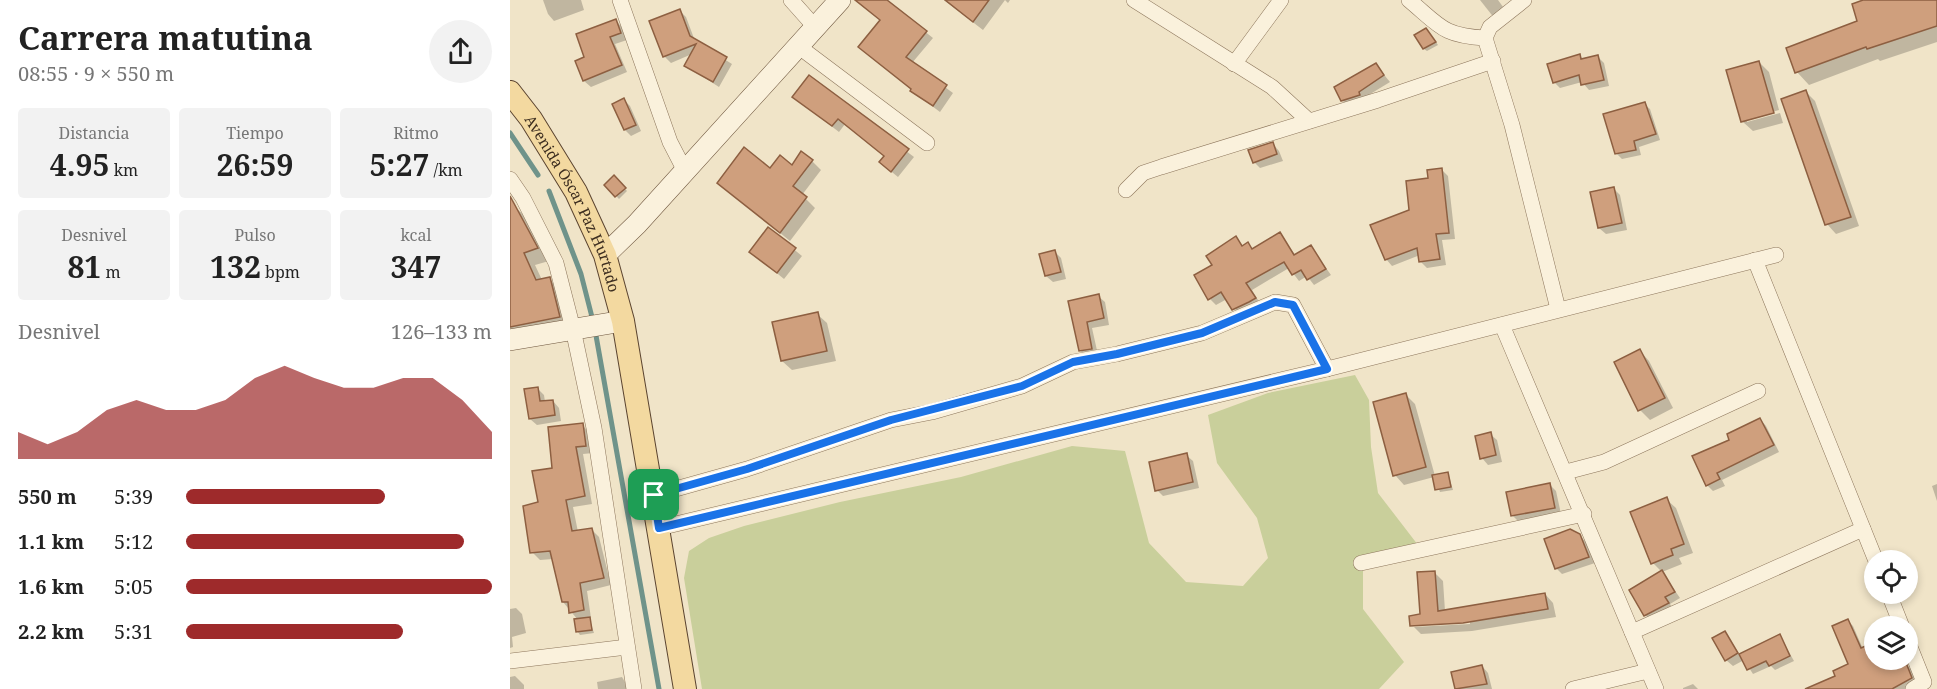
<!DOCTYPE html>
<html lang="es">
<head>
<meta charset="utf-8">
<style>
  body { margin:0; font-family:"Noto Serif",serif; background:#f2f2f2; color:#222; height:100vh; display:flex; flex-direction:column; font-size:22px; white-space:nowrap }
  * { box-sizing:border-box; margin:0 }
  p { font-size:20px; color:#767676 }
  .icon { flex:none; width:33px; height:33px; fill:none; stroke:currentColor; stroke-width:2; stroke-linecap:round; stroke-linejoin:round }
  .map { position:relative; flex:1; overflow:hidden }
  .sheet { display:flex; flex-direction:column; background:#fff; width:510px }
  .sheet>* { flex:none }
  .buttons { position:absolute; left:1354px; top:550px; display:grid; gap:12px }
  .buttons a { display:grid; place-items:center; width:54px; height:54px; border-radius:50%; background:#fff; box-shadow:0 3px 9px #0003; font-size:30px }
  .pin { position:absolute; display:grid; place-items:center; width:51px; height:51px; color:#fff; margin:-26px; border-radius:12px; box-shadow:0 3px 9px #0006 }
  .round { display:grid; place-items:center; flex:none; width:63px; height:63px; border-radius:32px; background:#f2f2f2 }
  .headline { display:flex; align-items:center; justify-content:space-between; height:102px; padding:0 18px }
  h1 { font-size:33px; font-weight:700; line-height:45px }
  .figures { display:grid; grid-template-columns:repeat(3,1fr); gap:9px; height:102px; padding:6px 18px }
  .figures div { display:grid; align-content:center; border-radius:6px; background:#f2f2f2; text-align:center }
  .figures b { font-size:30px; font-weight:700 }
  .figures small { font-size:16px; font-weight:400 }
  .figures p { font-size:16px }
  .chart { height:168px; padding:12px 18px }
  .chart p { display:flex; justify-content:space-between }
  .chart svg { width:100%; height:108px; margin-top:6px; fill:#9e2a2b; opacity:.7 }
  ul { padding:0 18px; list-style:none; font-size:20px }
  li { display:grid; grid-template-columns:96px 72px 1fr; align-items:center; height:45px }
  li i { height:15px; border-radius:8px; background:#9e2a2b }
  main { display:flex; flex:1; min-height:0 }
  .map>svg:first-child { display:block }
</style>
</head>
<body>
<main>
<section class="sheet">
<div class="headline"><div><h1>Carrera matutina</h1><p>08:55 · 9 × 550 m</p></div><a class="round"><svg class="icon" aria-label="share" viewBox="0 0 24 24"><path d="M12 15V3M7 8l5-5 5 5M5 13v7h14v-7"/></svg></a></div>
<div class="figures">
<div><p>Distancia</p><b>4.95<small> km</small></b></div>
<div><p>Tiempo</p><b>26:59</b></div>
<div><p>Ritmo</p><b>5:27<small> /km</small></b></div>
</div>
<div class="figures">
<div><p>Desnivel</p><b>81<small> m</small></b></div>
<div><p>Pulso</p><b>132<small> bpm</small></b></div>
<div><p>kcal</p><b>347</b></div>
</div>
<div class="chart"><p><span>Desnivel</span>126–133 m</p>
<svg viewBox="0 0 160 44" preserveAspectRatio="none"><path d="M0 44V33L10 38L20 33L30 24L40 20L50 24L60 24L70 20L80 11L90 6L100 11L110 15L120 15L130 11L140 11L150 20L160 33V44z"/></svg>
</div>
<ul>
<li><b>550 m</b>5:39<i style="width:65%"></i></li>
<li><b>1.1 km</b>5:12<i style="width:91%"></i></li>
<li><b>1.6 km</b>5:05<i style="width:100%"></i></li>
<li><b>2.2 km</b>5:31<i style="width:71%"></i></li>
</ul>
</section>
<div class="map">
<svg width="1427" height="689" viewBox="0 0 1427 689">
  <rect width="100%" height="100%" fill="#f0e4c8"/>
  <!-- green -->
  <polygon fill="#c9cf9b" points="845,375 859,400 861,447 868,493 908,545 853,568 853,609 894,662 869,689 192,689 174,578 179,551 199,538 234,526 330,502 451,477 562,446 615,451 639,543 676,582 733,586 758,558 747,518 707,463 698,415 758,393"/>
  <!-- shadow -->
  <g fill="#0003">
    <polygon points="33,0 71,0 74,10 44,21 38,14"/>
    <polygon points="360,0 375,0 423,38 402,63 443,93 430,112 402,91"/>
    <polygon points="434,0 500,0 498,3 495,0 473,30"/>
    <polygon points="970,0 988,0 996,11 985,19"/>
    <polygon points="1358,0 1427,0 1427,42 1370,61 1368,59 1299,85 1287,72 1349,22"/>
    <polygon points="170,11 176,17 185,41 222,64 209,87 176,66 182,54 161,63 154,56"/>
    <polygon points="106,21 112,27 117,40 105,44 117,72 81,87 74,81 66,62 76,58"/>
    <polygon points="919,32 928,45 917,51 914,49"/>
    <polygon points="1070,56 1074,60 1088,57 1094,63 1099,86 1079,90 1072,82 1050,88 1044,82"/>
    <polygon points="1249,62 1259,72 1269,110 1237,119 1237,122 1270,113 1273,123 1243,131 1233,122 1218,71"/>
    <polygon points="866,65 880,82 839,107 832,100"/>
    <polygon points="299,77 404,157 388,177 377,168 376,156 335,124 329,132 291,103"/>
    <polygon points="1296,92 1305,101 1349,226 1326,234 1317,224"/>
    <polygon points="114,100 120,106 131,131 121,136 115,130"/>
    <polygon points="1134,104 1140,109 1150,140 1129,147 1131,155 1112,159 1106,153"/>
    <polygon points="763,144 769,151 773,161 750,168 744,162"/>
    <polygon points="302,161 311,170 292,195 305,208 280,241 209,183"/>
    <polygon points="932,170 938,176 945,239 932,240 936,265 917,268 911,262 910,255 882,266 876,259 901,211"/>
    <polygon points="104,177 117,191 109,199 96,185"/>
    <polygon points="1104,189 1110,195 1117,230 1096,234 1089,228"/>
    <polygon points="5,207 18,219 39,261 25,265 32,280 39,279 51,291 61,329 0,341 0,209"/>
    <polygon points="259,229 292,256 274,279 241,252"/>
    <polygon points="770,234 786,256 801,247 821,275 804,285 797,276 789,281 779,268 742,290 751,305 730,315 717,299 706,305 700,299 704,266 726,238 734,247 738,244 743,249"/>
    <polygon points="545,252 551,258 556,279 543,282 536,276"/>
    <polygon points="588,296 595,302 599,325 582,328 588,355 576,357 570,350 560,302"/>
    <polygon points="307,314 317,323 326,361 282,370 272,361"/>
    <polygon points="1130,351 1139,361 1163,408 1140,420 1130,410 1106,363"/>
    <polygon points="27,388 34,395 35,402 43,401 49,408 51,421 27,425 20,419"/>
    <polygon points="895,394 905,404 925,476 938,473 943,490 930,492 924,477 894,485 885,475"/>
    <polygon points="1250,419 1256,426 1269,452 1212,480 1215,486 1203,491 1197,485 1221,441"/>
    <polygon points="72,425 80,433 83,453 73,454 82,504 63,507 68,532 81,529 89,537 101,585 77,591 81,618 79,618 84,633 70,635 68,632 68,620 53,602 43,559 30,560 22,552 30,503 43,469"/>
    <polygon points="980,434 987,440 992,462 978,465 972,458"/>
    <polygon points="676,455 683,461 689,488 653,496 647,490"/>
    <polygon points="1427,484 1427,501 1422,486"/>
    <polygon points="1040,485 1046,491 1051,514 1009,522 1003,516 998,493"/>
    <polygon points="1156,499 1166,508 1183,553 1169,558 1172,564 1152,572 1170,598 1160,604 1164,610 1142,621 1135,615 1152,572 1143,563"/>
    <polygon points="1069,535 1076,542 1085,563 1052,574 1046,568"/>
    <polygon points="924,572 933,581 935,611 1035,594 1043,603 1046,617 962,631 911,634 904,627 960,624 960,621 911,615"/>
    <polygon points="6,608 12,614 16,633 2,637 3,647 0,648 0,609"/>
    <polygon points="1338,621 1343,626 1353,649 1365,645 1365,660 1390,660 1401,669 1406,684 1397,689 1315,689 1340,665"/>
    <polygon points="1215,633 1230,655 1270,636 1284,661 1265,670 1261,666 1243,674 1234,660 1223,666 1216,660"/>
    <polygon points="972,666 978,673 982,689 946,689 943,673"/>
    <polygon points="5,676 14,685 14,689 0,689 0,677"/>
    <polygon points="112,677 119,689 88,689 87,682"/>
    <polygon points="1183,684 1188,689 1173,689 1173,688"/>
  </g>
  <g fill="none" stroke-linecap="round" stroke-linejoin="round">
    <!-- stream -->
    <g stroke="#6f938a" stroke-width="5">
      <polyline points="0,133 28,175"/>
      <polyline points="39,191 71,274 83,321"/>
      <polyline points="85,330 149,689"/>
    </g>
  </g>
  <!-- building -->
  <g fill="#cf9f7d" stroke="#8d5f41" stroke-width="1.5">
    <polygon points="345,0 377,0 417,31 396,57 437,85 423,106 400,91 401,89 348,47 370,20"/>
    <polygon points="435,0 479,0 463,22"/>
    <polygon points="1353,0 1427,0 1427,26 1357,49 1356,47 1285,73 1276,48 1347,21 1342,4"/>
    <polygon points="170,9 180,36 217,57 203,82 174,66 186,44 153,57 139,21"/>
    <polygon points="106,19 111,33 100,37 112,65 73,81 65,61 74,57 66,34"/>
    <polygon points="916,28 926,42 913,49 904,35"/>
    <polygon points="1070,54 1071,59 1088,55 1094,80 1071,85 1069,75 1043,83 1037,64"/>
    <polygon points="1249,61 1264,113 1231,122 1216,70"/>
    <polygon points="866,63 874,75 849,92 850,95 831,101 824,87"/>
    <polygon points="299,75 399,149 381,172 369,162 374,156 328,119 322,126 282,97"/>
    <polygon points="1296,90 1341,217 1315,225 1271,99"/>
    <polygon points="114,98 126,125 114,130 102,104"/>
    <polygon points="1135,102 1146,134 1124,141 1126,150 1105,154 1093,114"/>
    <polygon points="763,142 767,154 743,163 738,150"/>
    <polygon points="234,147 260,168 270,155 282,165 291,151 303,160 283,186 297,197 270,233 207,183"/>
    <polygon points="932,168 939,233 926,234 930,259 909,262 907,248 875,260 860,225 899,210 896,181 918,178 917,170"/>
    <polygon points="104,175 116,188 105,197 94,185"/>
    <polygon points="1104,187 1112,223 1088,228 1080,192"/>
    <polygon points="0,196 28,248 14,253 26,280 40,277 50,317 0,327"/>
    <polygon points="258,227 286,248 267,273 239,252"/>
    <polygon points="770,232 784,255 801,245 816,269 797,280 791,270 782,275 774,262 736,283 746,298 739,302 722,310 711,292 698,300 684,275 702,265 696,256 726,236 732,246 738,242 742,249"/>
    <polygon points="545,250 551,272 535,276 529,254"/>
    <polygon points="589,294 594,318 577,322 582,349 569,351 558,301"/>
    <polygon points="308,312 317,351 271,361 262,322"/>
    <polygon points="1130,349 1155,398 1128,411 1104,362"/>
    <polygon points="28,387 30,401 43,400 45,415 19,419 14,389"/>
    <polygon points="896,393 916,467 883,476 863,402"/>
    <polygon points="1250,418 1264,445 1207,473 1210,479 1196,486 1182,456 1219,440 1217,434"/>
    <polygon points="73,423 76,446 66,447 75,496 56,500 62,531 82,528 94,578 70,583 74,610 59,613 58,602 52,602 40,551 20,553 13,506 28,502 22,471 42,468 38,427"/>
    <polygon points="981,432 986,455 970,459 965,436"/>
    <polygon points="677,453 683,482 645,491 639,462"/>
    <polygon points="938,472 941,487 925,490 922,475"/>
    <polygon points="1040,483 1045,508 1001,516 996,492"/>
    <polygon points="1157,497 1174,544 1161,549 1163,555 1141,564 1120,512"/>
    <polygon points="1060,529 1070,534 1079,557 1045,569 1034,539"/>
    <polygon points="1152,570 1165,592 1155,597 1159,603 1134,616 1119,590"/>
    <polygon points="925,571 928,611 1035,593 1038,609 953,623 900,626 899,616 910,614 907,572"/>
    <polygon points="80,617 82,630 66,632 64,619"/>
    <polygon points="1338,619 1351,648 1365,642 1365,660 1395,660 1402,678 1382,689 1295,689 1325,676 1323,671 1338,664 1322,626"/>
    <polygon points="1215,631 1228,653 1215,661 1202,638"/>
    <polygon points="1270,634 1280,656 1259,666 1256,661 1237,670 1229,654"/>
    <polygon points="972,665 977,684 945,689 941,672"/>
  </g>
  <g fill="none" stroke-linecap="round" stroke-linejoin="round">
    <defs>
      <g id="street">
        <polyline points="110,0 160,142 175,171"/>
        <polyline points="281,0 305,27"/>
        <polyline points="624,0 762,87 799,121"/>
        <path d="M899,0C930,26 933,36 975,38"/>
        <polyline points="1014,0 980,27 975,38 1002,125 1048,309"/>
        <polyline points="288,46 417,143"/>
        <polyline points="724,64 771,0"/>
        <polyline points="0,179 13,198 46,263 63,329 84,428 124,689"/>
        <polyline points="616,190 633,173 651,167 868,100 983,61"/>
        <polyline points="1245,260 1366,561"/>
        <polyline points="992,325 1146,689"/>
        <polyline points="1056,472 1094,462 1248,391"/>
        <polyline points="144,495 237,469 381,420 422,412 512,386 563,362 607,354 692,333 765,302 783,305 817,369"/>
        <polyline points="149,528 817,369 1266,255"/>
        <polyline points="851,563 1074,514"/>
        <polyline points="1379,594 1392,627"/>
        <polyline points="1122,632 1353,529"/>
        <polyline points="1398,642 1414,682 1403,689"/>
        <polyline points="0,661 117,647"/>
        <polyline points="1063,689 1138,671"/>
      </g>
      <g id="secondary">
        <polyline points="95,255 127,224 330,0"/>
        <polyline points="0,340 113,321"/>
      </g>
      <g id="primary">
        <path id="s1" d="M0,92L21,119L66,192L95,255L113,321L175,689"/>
      </g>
    </defs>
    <!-- street casing -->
    <use href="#street" stroke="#8d765c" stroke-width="16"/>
    <!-- secondary casing -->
    <use href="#secondary" stroke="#6f573f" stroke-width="22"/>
    <!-- primary casing -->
    <use href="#primary" stroke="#5b4430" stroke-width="24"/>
    <!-- street -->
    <use href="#street" stroke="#faf1dc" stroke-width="15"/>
    <!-- secondary -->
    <use href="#secondary" stroke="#faf1dc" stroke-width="21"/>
    <!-- primary -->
    <use href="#primary" stroke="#f3d9a0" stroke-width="22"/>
  </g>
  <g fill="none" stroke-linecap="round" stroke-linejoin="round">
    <defs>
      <polygon id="route" points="765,302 783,305 817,369 149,528 144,495 237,469 381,420 512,386 563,362 607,354 692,333"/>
    </defs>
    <!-- route casing -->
    <use href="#route" stroke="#fff" stroke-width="12"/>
    <!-- route -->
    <use href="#route" stroke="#1a73e8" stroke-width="8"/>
  </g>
  <g text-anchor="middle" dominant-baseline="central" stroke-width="6" stroke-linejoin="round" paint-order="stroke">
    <!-- street labels -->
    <g font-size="15" fill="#3d2e20" stroke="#f7eed8">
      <text stroke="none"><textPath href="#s1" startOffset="129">Avenida Óscar Paz Hurtado</textPath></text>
    </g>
  </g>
</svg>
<div class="buttons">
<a><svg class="icon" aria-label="locate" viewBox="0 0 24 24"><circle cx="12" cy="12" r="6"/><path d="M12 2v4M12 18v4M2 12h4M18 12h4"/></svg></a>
<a><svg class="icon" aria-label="layers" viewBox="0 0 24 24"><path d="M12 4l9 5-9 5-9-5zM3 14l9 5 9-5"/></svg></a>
</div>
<div class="pin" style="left:144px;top:495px;background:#1e9e55"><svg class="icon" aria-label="arrive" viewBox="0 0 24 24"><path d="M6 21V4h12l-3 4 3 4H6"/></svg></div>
</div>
</main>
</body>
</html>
